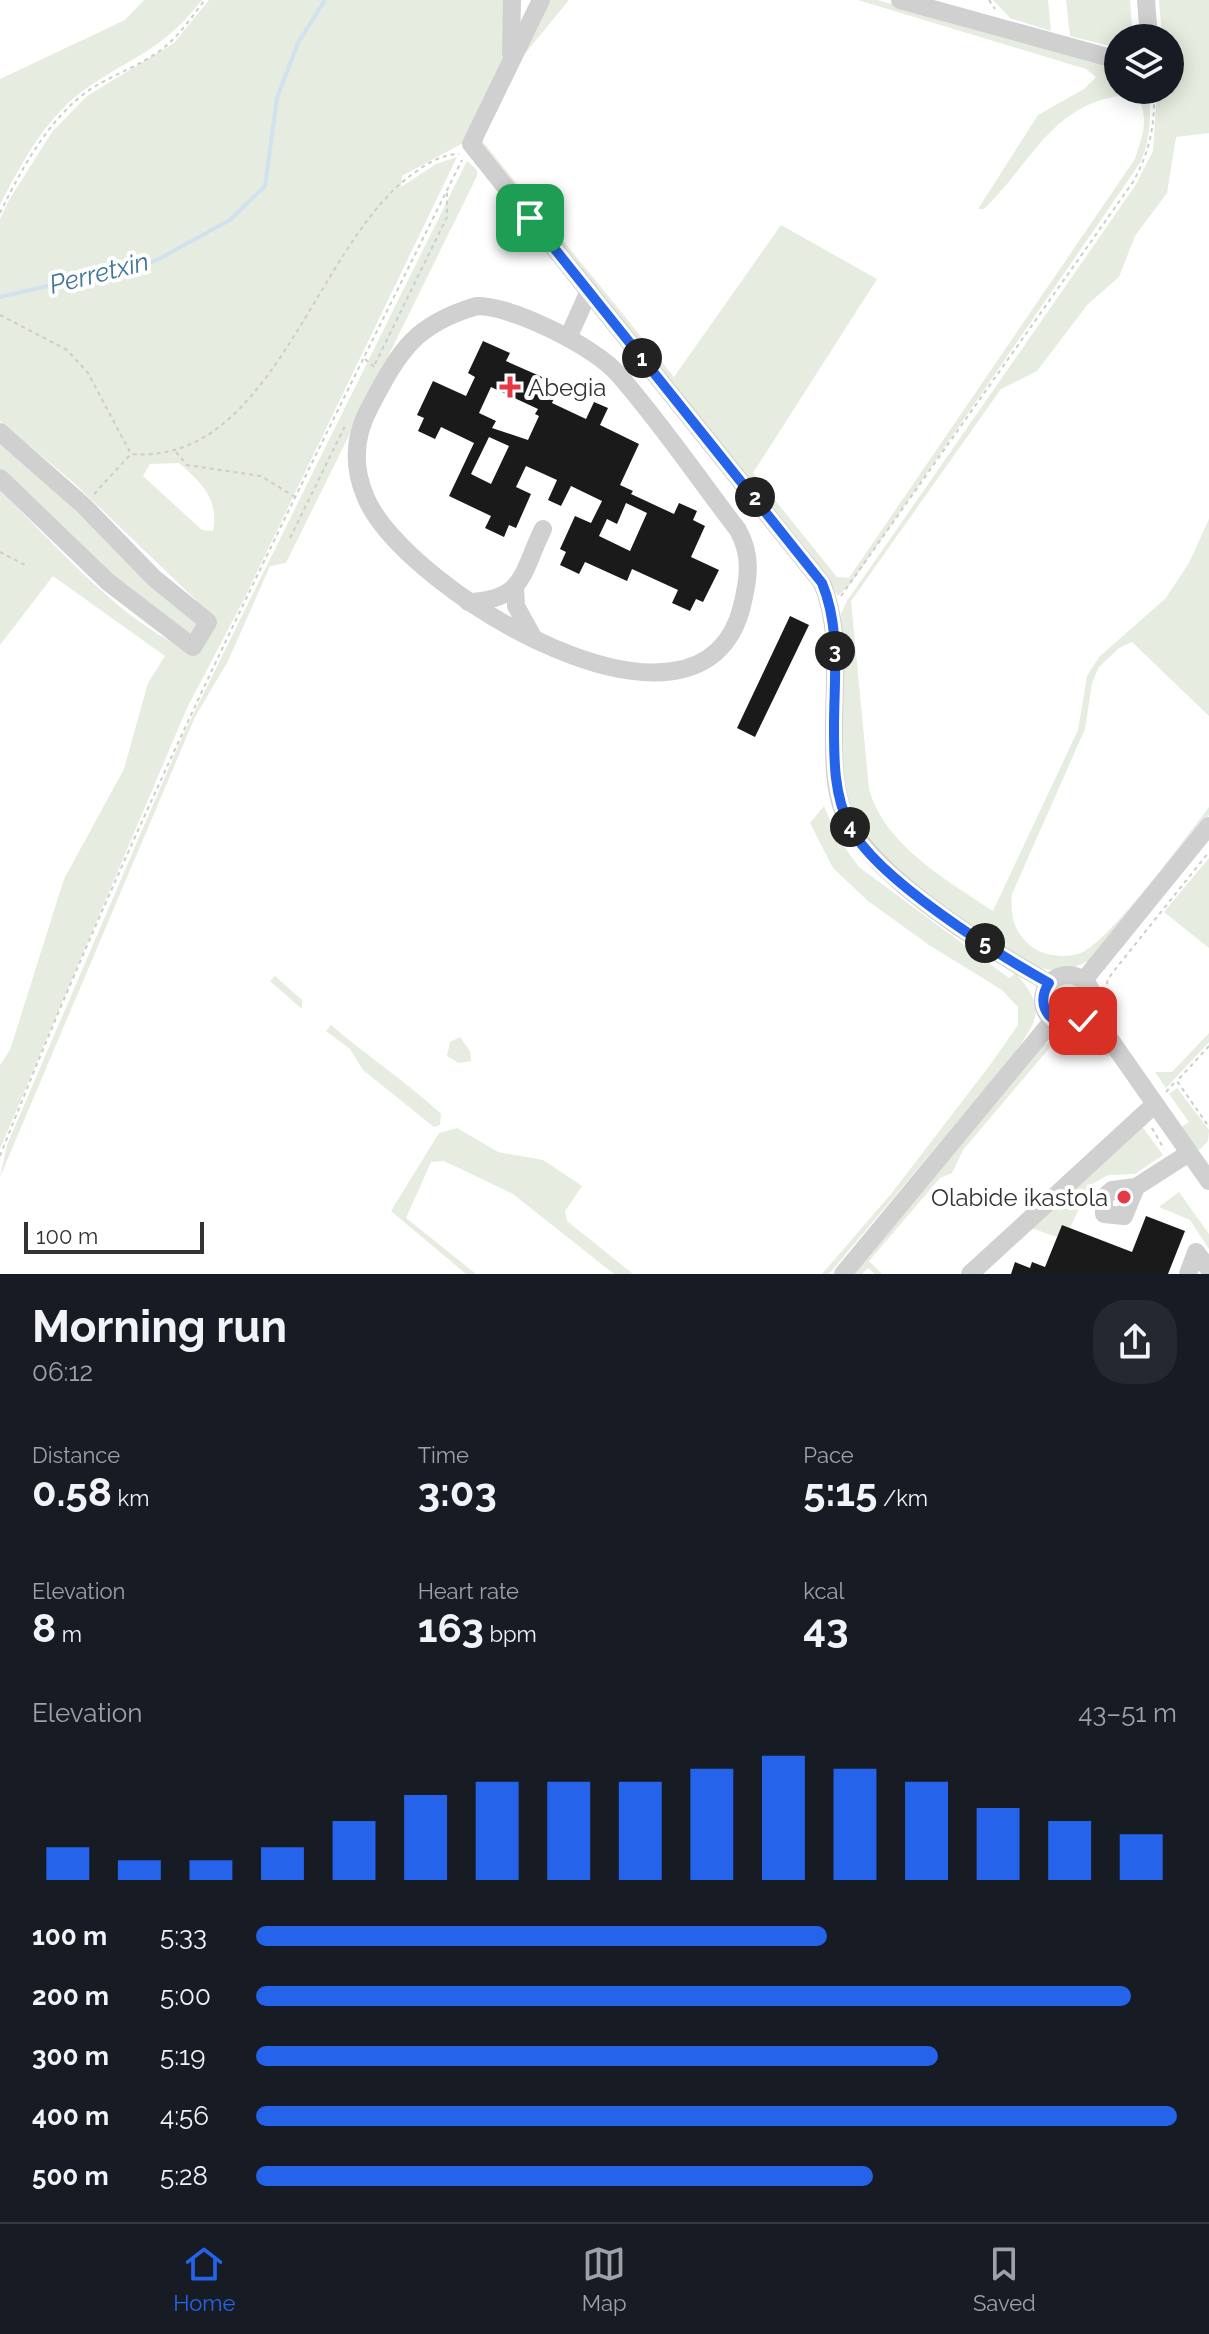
<!DOCTYPE html>
<html lang="en">
<head>
<meta charset="utf-8">
<style>
  body { margin:0; font-family:Raleway,sans-serif; background:#242831; color:#f1f3f6; height:100vh; display:flex; flex-direction:column; font-size:30px; white-space:nowrap }
  * { box-sizing:border-box; margin:0 }
  p { font-size:26px; color:#9ea1a6 }
  .icon { flex:none; width:44px; height:44px; fill:none; stroke:currentColor; stroke-width:2; stroke-linecap:round; stroke-linejoin:round }
  .map { position:relative; height:1274px; overflow:hidden }
  .sheet { display:flex; flex-direction:column; background:#171b24; flex:1 }
  .sheet>* { flex:none }
  .controls { position:absolute; left:1104px; top:24px; display:grid; gap:16px }
  .controls a { display:grid; place-items:center; width:80px; height:80px; border-radius:50%; background:#171b24; box-shadow:0 4px 20px #0003; font-size:40px }
  .scale { position:absolute; left:24px; bottom:20px; width:180px; box-sizing:border-box; padding-left:8px; border:4px solid #333; border-top:0; font-size:22px; line-height:28px; white-space:nowrap; color:#333; -webkit-text-stroke:6px #fff; paint-order:stroke }
  .pin { position:absolute; display:grid; place-items:center; width:68px; height:68px; color:#fff; margin:-34px; border-radius:16px; box-shadow:0 4px 12px #0006 }
  .km { position:absolute; width:40px; height:40px; margin:-20px; border-radius:50%; background:#222; color:#fff; font-size:22px; line-height:40px; text-align:center }
  .round { display:grid; place-items:center; flex:none; width:84px; height:84px; border-radius:32px; background:#242831 }
  .headline { display:flex; align-items:center; justify-content:space-between; height:136px; padding:0 32px }
  h1 { font-size:44px; font-weight:700; line-height:60px }
  .stats { display:grid; grid-template-columns:repeat(3,1fr); gap:12px; height:136px; padding:8px 32px }
  .stats div { display:grid; align-content:center }
  .stats b { font-size:40px; font-weight:700 }
  .stats small { font-size:22px; font-weight:400 }
  .stats p { font-size:22px }
  .chart { height:224px; padding:16px 32px }
  .chart p { display:flex; justify-content:space-between }
  .chart svg { width:100%; height:144px; margin-top:8px; stroke:#2563eb; stroke-width:6 }
  ul { padding:0 32px; list-style:none; font-size:26px }
  li { display:grid; grid-template-columns:128px 96px 1fr; align-items:center; height:60px }
  li i { height:20px; border-radius:10px; background:#2563eb }
  .menu { display:flex; justify-content:space-around; align-items:center; height:112px; border-top:2px solid #363941; background:#171b24; font-size:22px; color:#9ea1a6 }
  .menu a { display:grid; justify-items:center; gap:4px }
  .menu .on { color:#2563eb }
  .map>svg:first-child { display:block }
</style>
</head>
<body>
<div class="map">
<svg width="1209" height="1274" viewBox="0 0 1209 1274">
  <rect width="100%" height="100%" fill="#fff"/>
  <!-- green -->
  <g fill="#e6ecdf" fill-rule="evenodd">
    <path d="M144,0H202C161,51 137,54 87,88C47,115 21,164 0,205V79L125,20Z"/>
    <path d="M209,0H509L507,49L465,142L402,176L401,187L436,164L457,157L242,603L187,708L0,1149V1065L10,1050L64,879L124,769L148,683L165,656L53,576L0,645V490C52,541 124,626 192,651L211,619L196,600L74,483L0,421V219L9,200L52,132L87,96L174,43ZM179,463C202,483 219,499 213,531L202,530L143,476L150,464Z"/>
    <path d="M546,0H569L523,56L486,127L483,142L674,377L781,225L877,279L753,473L837,577L849,578L1135,159C1142,137 1151,115 1135,95C1055,96 1033,162 984,209H978L1038,115L1084,89L1096,77L1086,69L858,0H877L1118,66V90H1149C1151,116 1151,139 1140,163L852,582L838,596L805,547L481,145L484,123Z"/>
    <polygon points="993,0 1048,0 1051,31 1010,18"/>
    <polygon points="1066,0 1130,0 1133,38 1118,38 1118,48 1070,36"/>
    <path d="M1159,0H1209V133L1176,137L1167,193L1135,236L1119,277L1088,304L1037,371L1001,389L851,601L869,789C885,846 947,880 993,911L1078,730L1087,676L1099,657L1165,599L1189,563L1209,519V716L1132,642L1119,648L1099,667L1092,683L1085,729L1012,894C1010,916 1014,933 1032,947C1045,957 1071,959 1085,951C1116,932 1185,839 1209,807V815L1092,959C1077,967 1062,973 1045,969C1016,962 897,875 876,850C862,834 851,812 846,791C832,735 841,671 841,614L847,601L1135,186L1153,151L1157,90H1170V38H1162Z"/>
    <polygon points="467,161 477,170 477,176 286,563 270,566 228,661 195,717 0,1177 7,1145 183,735"/>
    <polygon points="0,442 198,622 188,637 95,562 0,468"/>
    <path d="M824,806L837,837L859,867L1009,978L1016,973C1046,1009 1039,1017 1015,1053L829,1274H822L891,1194L990,1065L1018,1025V1007L1002,990L929,945L868,901L833,868L810,823Z"/>
    <polygon points="1209,858 1209,948 1164,912"/>
    <polygon points="275,976 302,1000 302,1009 270,981"/>
    <circle cx="1068" cy="1001" r="19"/>
    <path d="M331,1025C367,1056 407,1082 441,1114L440,1125L434,1127L363,1070L350,1049L326,1031Z"/>
    <path d="M1077,1032L1105,1045L1111,1055L1107,1057C1087,1039 1077,1032 1052,1045L963,1150L952,1173L940,1178L869,1261L882,1274H875L868,1268L862,1274H853L1039,1048L1063,1033Z"/>
    <polygon points="1209,1033 1209,1042 1166,1088 1155,1072 1172,1072"/>
    <polygon points="460,1037 470,1051 471,1061 459,1063 447,1056 450,1042"/>
    <polygon points="1177,1088 1209,1130 1208,1141 1199,1150 1179,1129 1189,1122 1169,1094"/>
    <polygon points="1141,1125 1163,1155 1135,1174 1108,1175 1090,1185 1070,1228 1062,1225 1057,1237 1031,1228"/>
    <polygon points="457,1128 498,1152 543,1160 582,1186 565,1211 567,1221 633,1274 614,1274 513,1194 444,1161 431,1162 406,1218 476,1274 466,1274 391,1211 439,1133"/>
    <polygon points="1179,1192 1209,1234 1209,1249 1190,1220 1159,1207"/>
  </g>
  <g fill="none" stroke-linecap="round" stroke-linejoin="round">
    <!-- stream -->
    <polyline stroke="#cfe2ee" stroke-width="4" points="0,297 155,261 230,220 265,186 277,98 298,43 325,0"/>
  </g>
  <!-- building -->
  <g fill="#1a1a1a" fill-rule="evenodd">
    <path d="M483,341L510,353L506,361L542,377L538,385L556,393L552,403L586,419L594,402L608,408L600,425L639,444L620,485L633,491L631,494L674,514L679,503L697,511L693,520L705,526L691,557L719,570L703,602L696,599L690,611L672,603L678,590L632,569L627,581L585,562L579,574L560,565L566,552L560,549L575,516L591,523L602,501L571,486L561,506L548,500L557,480L526,466L516,487L531,494L516,528L509,525L504,537L485,528L491,516L449,496L474,443L441,427L435,439L418,431L424,418L417,415L433,381L466,396L475,377L468,373ZM491,387L538,409L535,414L539,416L528,440L492,428L496,421L479,413ZM489,437L509,446L491,484L471,474ZM626,503L647,513L630,551L599,536L607,519L617,524Z"/>
    <polygon points="790,616 809,625 755,737 737,728"/>
    <polygon points="1146,1216 1185,1231 1168,1274 1011,1274 1015,1262 1030,1268 1032,1262 1045,1267 1062,1225 1132,1252"/>
  </g>
  <g fill="none" stroke-linecap="round" stroke-linejoin="round">
    <!-- path -->
    <g stroke="#cdcdcd" stroke-width="2" stroke-dasharray="4 4" stroke-linecap="butt">
      <polyline points="989,0 995,9"/>
      <path d="M0,213C21,170 46,123 85,93C107,77 133,69 155,54C176,41 190,19 205,0"/>
      <path d="M0,315L67,350L88,373L131,454C272,466 314,248 410,176C424,165 442,154 459,154"/>
      <polyline points="365,359 374,367"/>
      <polyline points="375,364 447,217 447,191"/>
      <polyline points="176,452 187,465 261,476 295,497"/>
      <polyline points="94,494 130,455"/>
      <polyline points="290,538 346,424"/>
      <polyline points="0,552 25,565"/>
      <path d="M841,596L1133,182C1150,151 1155,126 1154,90"/>
      <polyline points="1105,992 1108,979 1117,967 1209,852"/>
      <polyline points="1209,1046 1177,1081 1209,1127"/>
      <polyline points="1166,1092 1175,1082"/>
      <polyline points="1152,1128 1164,1149"/>
      <path d="M0,1156C134,815 299,488 462,160"/>
    </g>
    <!-- minor -->
    <g stroke="#d0d0d0" stroke-width="18">
      <path d="M541,0L471,144L822,583C841,629 834,678 834,727C834,755 833,784 843,811C867,875 989,949 1049,983"/>
      <polyline points="900,0 1118,60"/>
      <polyline points="1146,0 1149,38"/>
      <polyline points="511,53 512,0"/>
      <path d="M477,306C513,306 595,347 618,374C661,423 698,478 738,530C752,556 749,577 742,606C702,770 405,590 366,498C352,466 354,435 371,405C400,350 415,324 477,306Z"/>
      <polyline points="568,338 589,291"/>
      <polyline points="0,432 84,506 154,578 208,622 193,647 108,582 0,478"/>
      <polyline points="515,588 516,606 533,637"/>
      <path d="M468,602C525,600 521,574 543,529"/>
      <circle cx="1068" cy="1000" r="25"/>
      <polyline points="1084,980 1209,826"/>
      <polyline points="1093,1004 1109,1038 1209,1181"/>
      <polyline points="1136,1187 1124,1216 1104,1214 1104,1197 1112,1190 1136,1187 1189,1153"/>
      <polyline points="843,1274 1053,1020"/>
      <polyline points="970,1274 1155,1104"/>
      <polyline points="1188,1274 1196,1252 1209,1269"/>
    </g>
  </g>
  <g fill="none" stroke-linecap="round" stroke-linejoin="round">
    <defs>
      <path id="route" d="M530,218L822,583C841,629 834,678 834,727C834,762 834,795 850,827C877,879 997,954 1049,983C1032,1008 1056,1033 1083,1021"/>
    </defs>
    <!-- route casing -->
    <use href="#route" stroke="#fff" stroke-width="16"/>
    <!-- route -->
    <use href="#route" stroke="#2563eb" stroke-width="10"/>
  </g>
  <!-- markers -->
  <g fill="#e63946" stroke="#fff" stroke-width="3">
    <path d="M506 375h8v8h8v8h-8v8h-8v-8h-8v-8h8z"/>
    <circle cx="1124" cy="1197" r="8"/>
  </g>
  <g text-anchor="middle" dominant-baseline="central" stroke-width="8" stroke-linejoin="round" paint-order="stroke">
    <!-- poi labels -->
    <g font-size="24" fill="#333" stroke="#fff" text-anchor="start">
      <text x="528" y="387">Abegia</text>
      <text x="1108" y="1197" text-anchor="end">Olabide ikastola</text>
    </g>
    <!-- water labels -->
    <g font-size="26" font-style="italic" fill="#3f7597" stroke="#fff">
      <text transform="translate(99 273) rotate(-14)">Perretxin</text>
    </g>
  </g>
</svg>
<div class="controls">
<a><svg class="icon" aria-label="layers" viewBox="0 0 24 24"><path d="M12 4l9 5-9 5-9-5zM3 14l9 5 9-5"/></svg></a>
</div>
<div class="scale">100 m</div>
<div class="pin" style="left:530px;top:218px;background:#1e9e55"><svg class="icon" aria-label="arrive" viewBox="0 0 24 24"><path d="M6 21V4h12l-3 4 3 4H6"/></svg></div>
<div class="pin" style="left:1083px;top:1021px;background:#d93025"><svg class="icon" aria-label="check" viewBox="0 0 24 24"><path d="M5 12l5 5 9-10"/></svg></div>
<b class="km" style="left:642px;top:358px">1</b>
<b class="km" style="left:755px;top:497px">2</b>
<b class="km" style="left:835px;top:651px">3</b>
<b class="km" style="left:850px;top:827px">4</b>
<b class="km" style="left:985px;top:943px">5</b>
</div>
<section class="sheet">
<div class="headline"><div><h1>Morning run</h1><p>06:12</p></div><a class="round"><svg class="icon" aria-label="share" viewBox="0 0 24 24"><path d="M12 15V3M7 8l5-5 5 5M5 13v7h14v-7"/></svg></a></div>
<div class="stats">
<div><p>Distance</p><b>0.58<small> km</small></b></div>
<div><p>Time</p><b>3:03</b></div>
<div><p>Pace</p><b>5:15<small> /km</small></b></div>
</div>
<div class="stats">
<div><p>Elevation</p><b>8<small> m</small></b></div>
<div><p>Heart rate</p><b>163<small> bpm</small></b></div>
<div><p>kcal</p><b>43</b></div>
</div>
<div class="chart"><p><span>Elevation</span>43–51 m</p>
<svg viewBox="0 0 160 44" preserveAspectRatio="none"><path d="M5 44V34M15 44V38M25 44V38M35 44V34M45 44V26M55 44V18M65 44V14M75 44V14M85 44V14M95 44V10M105 44V6M115 44V10M125 44V14M135 44V22M145 44V26M155 44V30"/></svg>
</div>
<ul>
<li><b>100 m</b>5:33<i style="width:62%"></i></li>
<li><b>200 m</b>5:00<i style="width:95%"></i></li>
<li><b>300 m</b>5:19<i style="width:74%"></i></li>
<li><b>400 m</b>4:56<i style="width:100%"></i></li>
<li><b>500 m</b>5:28<i style="width:67%"></i></li>
</ul>
</section>
<nav class="menu">
<a class="on"><svg class="icon" aria-label="home" viewBox="0 0 24 24"><path d="M3 11l9-7 9 7M6 9v11h12V9"/></svg>Home</a>
<a><svg class="icon" aria-label="map" viewBox="0 0 24 24"><path d="M3 6l6-2 6 2 6-2v14l-6 2-6-2-6 2zM9 4v14M15 6v14"/></svg>Map</a>
<a><svg class="icon" aria-label="saved" viewBox="0 0 24 24"><path d="M7 4h10v16l-5-4-5 4z"/></svg>Saved</a>
</nav>
</body>
</html>
